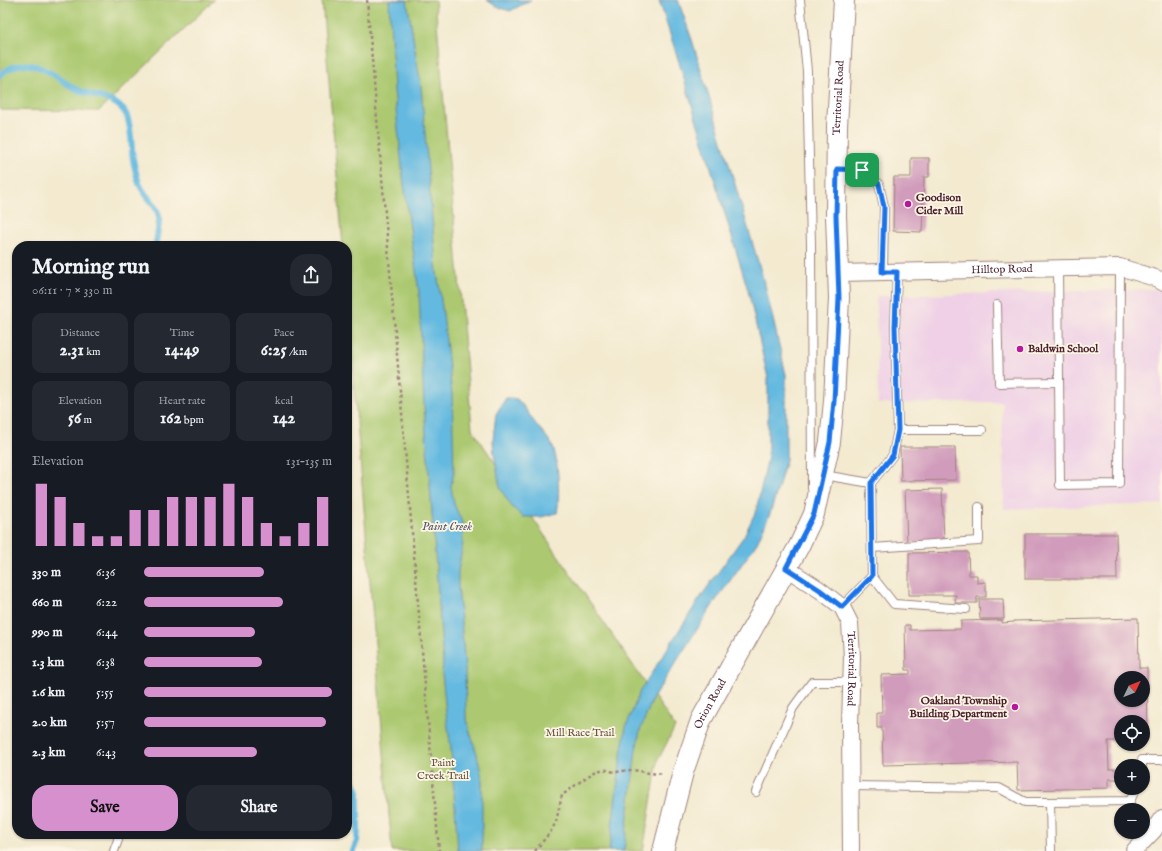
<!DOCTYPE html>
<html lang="en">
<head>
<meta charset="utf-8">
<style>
  body { margin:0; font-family:"IM FELL English",serif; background:#242831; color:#f1f3f6; height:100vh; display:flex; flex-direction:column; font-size:15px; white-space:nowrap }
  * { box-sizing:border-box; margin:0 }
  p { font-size:13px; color:#9ea1a6 }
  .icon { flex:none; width:22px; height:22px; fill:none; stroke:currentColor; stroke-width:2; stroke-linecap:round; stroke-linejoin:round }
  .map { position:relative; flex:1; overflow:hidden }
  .panel { position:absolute; left:12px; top:241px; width:340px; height:598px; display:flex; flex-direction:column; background:#171b24; border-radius:16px; box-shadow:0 1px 3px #0004 }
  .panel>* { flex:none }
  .needle { width:26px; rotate:47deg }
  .tools { position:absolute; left:1114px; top:671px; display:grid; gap:8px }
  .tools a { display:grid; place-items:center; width:36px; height:36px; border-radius:50%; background:#171b24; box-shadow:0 1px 3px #0004; font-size:20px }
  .pin { position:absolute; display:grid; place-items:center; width:34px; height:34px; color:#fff; margin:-17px; border-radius:8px; box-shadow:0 2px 6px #0006 }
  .round { display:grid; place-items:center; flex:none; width:42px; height:42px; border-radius:16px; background:#242831 }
  .headline { display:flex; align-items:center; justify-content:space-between; height:68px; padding:0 20px }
  h1 { font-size:22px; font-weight:700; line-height:30px }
  .metrics { display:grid; grid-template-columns:repeat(3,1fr); gap:6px; height:68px; padding:4px 20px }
  .metrics div { display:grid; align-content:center; border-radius:10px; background:#242831; text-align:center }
  .metrics b { font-size:17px; font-weight:700 }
  .metrics small { font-size:11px; font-weight:400 }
  .metrics p { font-size:11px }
  .chart { height:112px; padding:8px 20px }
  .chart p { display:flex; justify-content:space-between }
  .chart svg { width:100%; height:72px; margin-top:4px; stroke:#d690ce; stroke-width:6 }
  .action { display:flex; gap:8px; margin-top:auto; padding:8px 20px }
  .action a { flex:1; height:46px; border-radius:16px; background:#d690ce; color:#111; font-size:16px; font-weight:700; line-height:46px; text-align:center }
  .action a+a { background:#242831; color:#f1f3f6 }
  ul { padding:0 20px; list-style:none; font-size:13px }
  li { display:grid; grid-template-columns:64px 48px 1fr; align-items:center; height:30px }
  li i { height:10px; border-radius:5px; background:#d690ce }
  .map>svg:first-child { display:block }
</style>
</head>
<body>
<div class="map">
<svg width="1162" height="851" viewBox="0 0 1162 851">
  <rect width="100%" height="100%" fill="#fcf5e5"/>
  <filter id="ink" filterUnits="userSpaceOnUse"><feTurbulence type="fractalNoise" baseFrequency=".025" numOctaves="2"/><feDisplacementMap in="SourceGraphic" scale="8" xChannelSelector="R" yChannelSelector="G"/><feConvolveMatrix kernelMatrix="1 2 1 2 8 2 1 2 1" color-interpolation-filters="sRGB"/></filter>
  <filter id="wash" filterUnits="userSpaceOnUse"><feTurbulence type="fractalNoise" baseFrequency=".012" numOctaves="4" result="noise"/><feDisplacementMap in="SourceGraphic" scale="16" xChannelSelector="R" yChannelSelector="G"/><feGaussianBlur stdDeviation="0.9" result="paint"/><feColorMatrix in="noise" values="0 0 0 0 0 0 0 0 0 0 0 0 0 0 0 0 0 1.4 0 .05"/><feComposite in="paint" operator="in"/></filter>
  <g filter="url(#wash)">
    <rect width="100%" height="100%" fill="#f3ead0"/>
    <!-- built -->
    <polygon fill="#efd0e6" points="1162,289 1162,504 1004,509 1002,402 878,404 876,296"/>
    <!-- green -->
    <g fill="#acc971" stroke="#7b744e">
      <polygon points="0,0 214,0 99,111 0,110"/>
      <polygon points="322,0 435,0 472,429 675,727 658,760 643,851 392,851 347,300 347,246 343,246"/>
    </g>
    <!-- water -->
    <g fill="#63b9e0" stroke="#566c86">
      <polygon points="389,0 407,0 421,86 436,265 443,314 452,394 454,472 451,486 454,504 462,522 463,542 458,572 458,586 465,667 466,713 469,729 477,754 482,778 482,851 458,851 451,749 446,713 442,673 443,664 439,607 424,406 419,293 403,177 394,90"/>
      <polygon points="487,0 531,0 510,11 497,7"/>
      <polygon points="659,0 678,0 692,40 765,285 786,375 786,459 779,485 769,516 757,543 714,603 653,698 640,731 636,750 624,851 609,851 622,748 626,727 640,691 702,595 744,536 756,511 768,457 768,378 748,290 678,59"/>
      <path d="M506,398L517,399C525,407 530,416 537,426C542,431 547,437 551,443C559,457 560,497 557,513L541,517H523L512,507L500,488L494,453L493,440L496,414Z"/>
    </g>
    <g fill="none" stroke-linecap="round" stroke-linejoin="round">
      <!-- stream -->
      <g stroke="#63b9e0" stroke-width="6">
        <path d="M0,75C8,68 19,63 31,65C48,68 61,81 76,89C91,97 117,97 126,114C132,125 131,147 133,159C134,166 136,173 138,180C141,194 156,202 159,216C160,227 156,236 156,246"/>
        <polyline points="347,771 352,778 358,791 358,829 357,841 353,851"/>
      </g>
    </g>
    <g id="blocks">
      <!-- building -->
      <g fill="#d19cbc" fill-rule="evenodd">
        <polygon points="911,158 929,158 929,177 924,177 922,232 893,231 894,177 911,177"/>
        <polygon points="900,447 955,447 956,480 901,481"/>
        <polygon points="942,489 944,542 907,543 905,490"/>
        <polygon points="1025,534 1116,534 1117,579 1025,579"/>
        <polygon points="968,552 969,575 977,575 977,583 986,582 986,597 977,597 977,603 955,603 956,595 909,595 909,553"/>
        <polygon points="979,599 1003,599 1004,619 980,619"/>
        <path d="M1138,618L1139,668H1147L1148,740L1143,741V722H1121V741H1108L1109,769H1121V779H1109V788L1018,790L1017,762L883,765L882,728H877V713H882L881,675L910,674V670H906L905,625H910V630L961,629V621L1002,620V623L1014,622V621ZM1121,678H1143V700H1121Z"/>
      </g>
    </g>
  </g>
  <g filter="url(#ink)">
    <use href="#blocks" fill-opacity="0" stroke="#9e847e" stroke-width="1"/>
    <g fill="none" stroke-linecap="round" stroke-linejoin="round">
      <defs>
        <g id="service">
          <polyline points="800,0 807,71 811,245 812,489"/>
          <polyline points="837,169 862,170 879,184 884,207 883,272"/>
          <polyline points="1058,269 1060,485 1119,484 1120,267"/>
          <polyline points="997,305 999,383 1059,382"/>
          <polyline points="898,430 982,430"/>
          <polyline points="823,475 871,483"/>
          <polyline points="872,548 979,541 979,507"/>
          <polyline points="872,576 894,604 966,609"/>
          <polyline points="842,607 872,576 871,483 893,455 898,430 895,327 897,272"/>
          <polyline points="1142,766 1142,760 1162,760"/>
          <polyline points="851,786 999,788 1025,802 1050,802"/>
          <polyline points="756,792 793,708 812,682 851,682"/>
          <polyline points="114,851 118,840 118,834"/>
          <polyline points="1051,851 1050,802 1130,801 1136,788"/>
        </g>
        <g id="minor">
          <path id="s1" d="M838,273L1120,267L1158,279L1162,282"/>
          <path id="s2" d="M786,568L820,590L842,607L850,623L852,657L850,724L851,851"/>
          <polyline points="1134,851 1154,830 1162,818"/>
        </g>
        <g id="tertiary">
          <path id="s3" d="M663,851L683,772L701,720L799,546L814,514L830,442L834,401L839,298L836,216L837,126L844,0"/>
        </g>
      </defs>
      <!-- service casing -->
      <use href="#service" stroke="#9e847e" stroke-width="10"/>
      <!-- minor casing -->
      <use href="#minor" stroke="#9e847e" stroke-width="18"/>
      <!-- tertiary casing -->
      <use href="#tertiary" stroke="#9e847e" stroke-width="22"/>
      <!-- path -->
      <g stroke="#9e847e" stroke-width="2.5" stroke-dasharray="3 3" stroke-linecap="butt">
        <polyline points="367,0 439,851"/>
        <path d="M535,851L551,831L556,822L562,795C572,789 591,771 601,770C605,769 610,771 614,772C620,772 626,770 632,770C643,771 652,775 663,773"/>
      </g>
      <!-- service -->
      <use href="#service" stroke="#fff" stroke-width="8"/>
      <!-- minor -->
      <use href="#minor" stroke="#fff" stroke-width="16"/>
      <!-- tertiary -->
      <use href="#tertiary" stroke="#fff" stroke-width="20"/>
    </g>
  </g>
  <g fill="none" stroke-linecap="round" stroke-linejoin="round" filter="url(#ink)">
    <defs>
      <polygon id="route" points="837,169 862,170 879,184 884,207 882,272 897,272 895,327 898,430 893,455 871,483 872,576 842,607 820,590 786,568 814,514 830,442 834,401 839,298 836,216"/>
    </defs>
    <!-- route casing -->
    <use href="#route" stroke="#fff" stroke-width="8"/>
    <!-- route -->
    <use href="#route" stroke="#1a73e8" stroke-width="5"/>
  </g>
  <!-- markers -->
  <g fill="#b5179e" stroke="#fcf5e5" stroke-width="1.5">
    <circle cx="908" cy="204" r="4"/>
    <circle cx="1020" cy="349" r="4"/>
    <circle cx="1015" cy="707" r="4"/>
  </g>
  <g text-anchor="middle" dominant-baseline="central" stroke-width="3.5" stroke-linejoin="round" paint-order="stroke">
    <!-- street labels -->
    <g font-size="11" fill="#4a1f2b" stroke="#fcf5e5">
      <text stroke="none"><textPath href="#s3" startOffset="790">Territorial Road</textPath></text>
      <text stroke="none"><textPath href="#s1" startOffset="164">Hilltop Road</textPath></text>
      <text stroke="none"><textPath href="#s2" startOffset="132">Territorial Road</textPath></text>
      <text stroke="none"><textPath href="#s3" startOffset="155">Orion Road</textPath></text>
    </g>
    <!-- poi labels -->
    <g font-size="11" font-weight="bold" fill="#4a1f2b" stroke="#fcf5e5" text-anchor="start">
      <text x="916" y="198">Goodison<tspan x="916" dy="13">Cider Mill</tspan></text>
      <text x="1028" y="349">Baldwin School</text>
      <text x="1007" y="701" text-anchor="end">Oakland Township<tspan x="1007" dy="13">Building Department</tspan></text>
    </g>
    <!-- park labels -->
    <g font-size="11" fill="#675240" stroke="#fcf5e5">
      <text x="580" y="733">Mill Race Trail</text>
      <text x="443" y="763">Paint<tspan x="443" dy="13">Creek Trail</tspan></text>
    </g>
    <!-- water labels -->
    <g font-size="12" font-style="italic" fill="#53556a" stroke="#fcf5e5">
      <text x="447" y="526">Paint Creek</text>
    </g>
  </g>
</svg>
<div class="tools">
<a><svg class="needle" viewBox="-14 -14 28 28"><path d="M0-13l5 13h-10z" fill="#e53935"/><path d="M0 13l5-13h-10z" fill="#9ea1a6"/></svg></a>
<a><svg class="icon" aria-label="locate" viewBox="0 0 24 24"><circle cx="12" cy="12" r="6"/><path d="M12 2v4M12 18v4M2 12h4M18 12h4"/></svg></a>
<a>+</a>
<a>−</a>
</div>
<div class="pin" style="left:862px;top:170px;background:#1e9e55"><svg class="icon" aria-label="arrive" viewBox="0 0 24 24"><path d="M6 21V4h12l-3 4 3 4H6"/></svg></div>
<section class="panel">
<div class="headline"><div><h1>Morning run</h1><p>06:11 · 7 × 330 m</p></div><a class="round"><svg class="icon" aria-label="share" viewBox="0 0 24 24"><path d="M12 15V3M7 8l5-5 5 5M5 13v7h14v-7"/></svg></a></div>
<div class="metrics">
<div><p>Distance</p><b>2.31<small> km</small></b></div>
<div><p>Time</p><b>14:49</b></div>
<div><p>Pace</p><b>6:25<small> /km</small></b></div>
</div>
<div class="metrics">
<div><p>Elevation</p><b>56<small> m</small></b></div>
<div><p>Heart rate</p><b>162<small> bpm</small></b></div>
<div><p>kcal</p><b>142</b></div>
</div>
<div class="chart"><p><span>Elevation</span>131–135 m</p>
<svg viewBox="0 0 160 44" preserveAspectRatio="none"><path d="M5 44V6M15 44V14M25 44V30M35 44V38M45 44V38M55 44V22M65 44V22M75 44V14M85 44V14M95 44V14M105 44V6M115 44V14M125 44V30M135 44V38M145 44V30M155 44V14"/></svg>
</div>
<ul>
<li><b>330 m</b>6:36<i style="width:64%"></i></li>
<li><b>660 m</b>6:22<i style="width:74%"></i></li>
<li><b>990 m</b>6:44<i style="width:59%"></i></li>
<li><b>1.3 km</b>6:38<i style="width:63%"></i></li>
<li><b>1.6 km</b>5:55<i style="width:100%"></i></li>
<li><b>2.0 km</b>5:57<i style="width:97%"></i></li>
<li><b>2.3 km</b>6:43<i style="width:60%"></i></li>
</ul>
<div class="action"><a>Save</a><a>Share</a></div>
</section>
</div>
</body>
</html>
